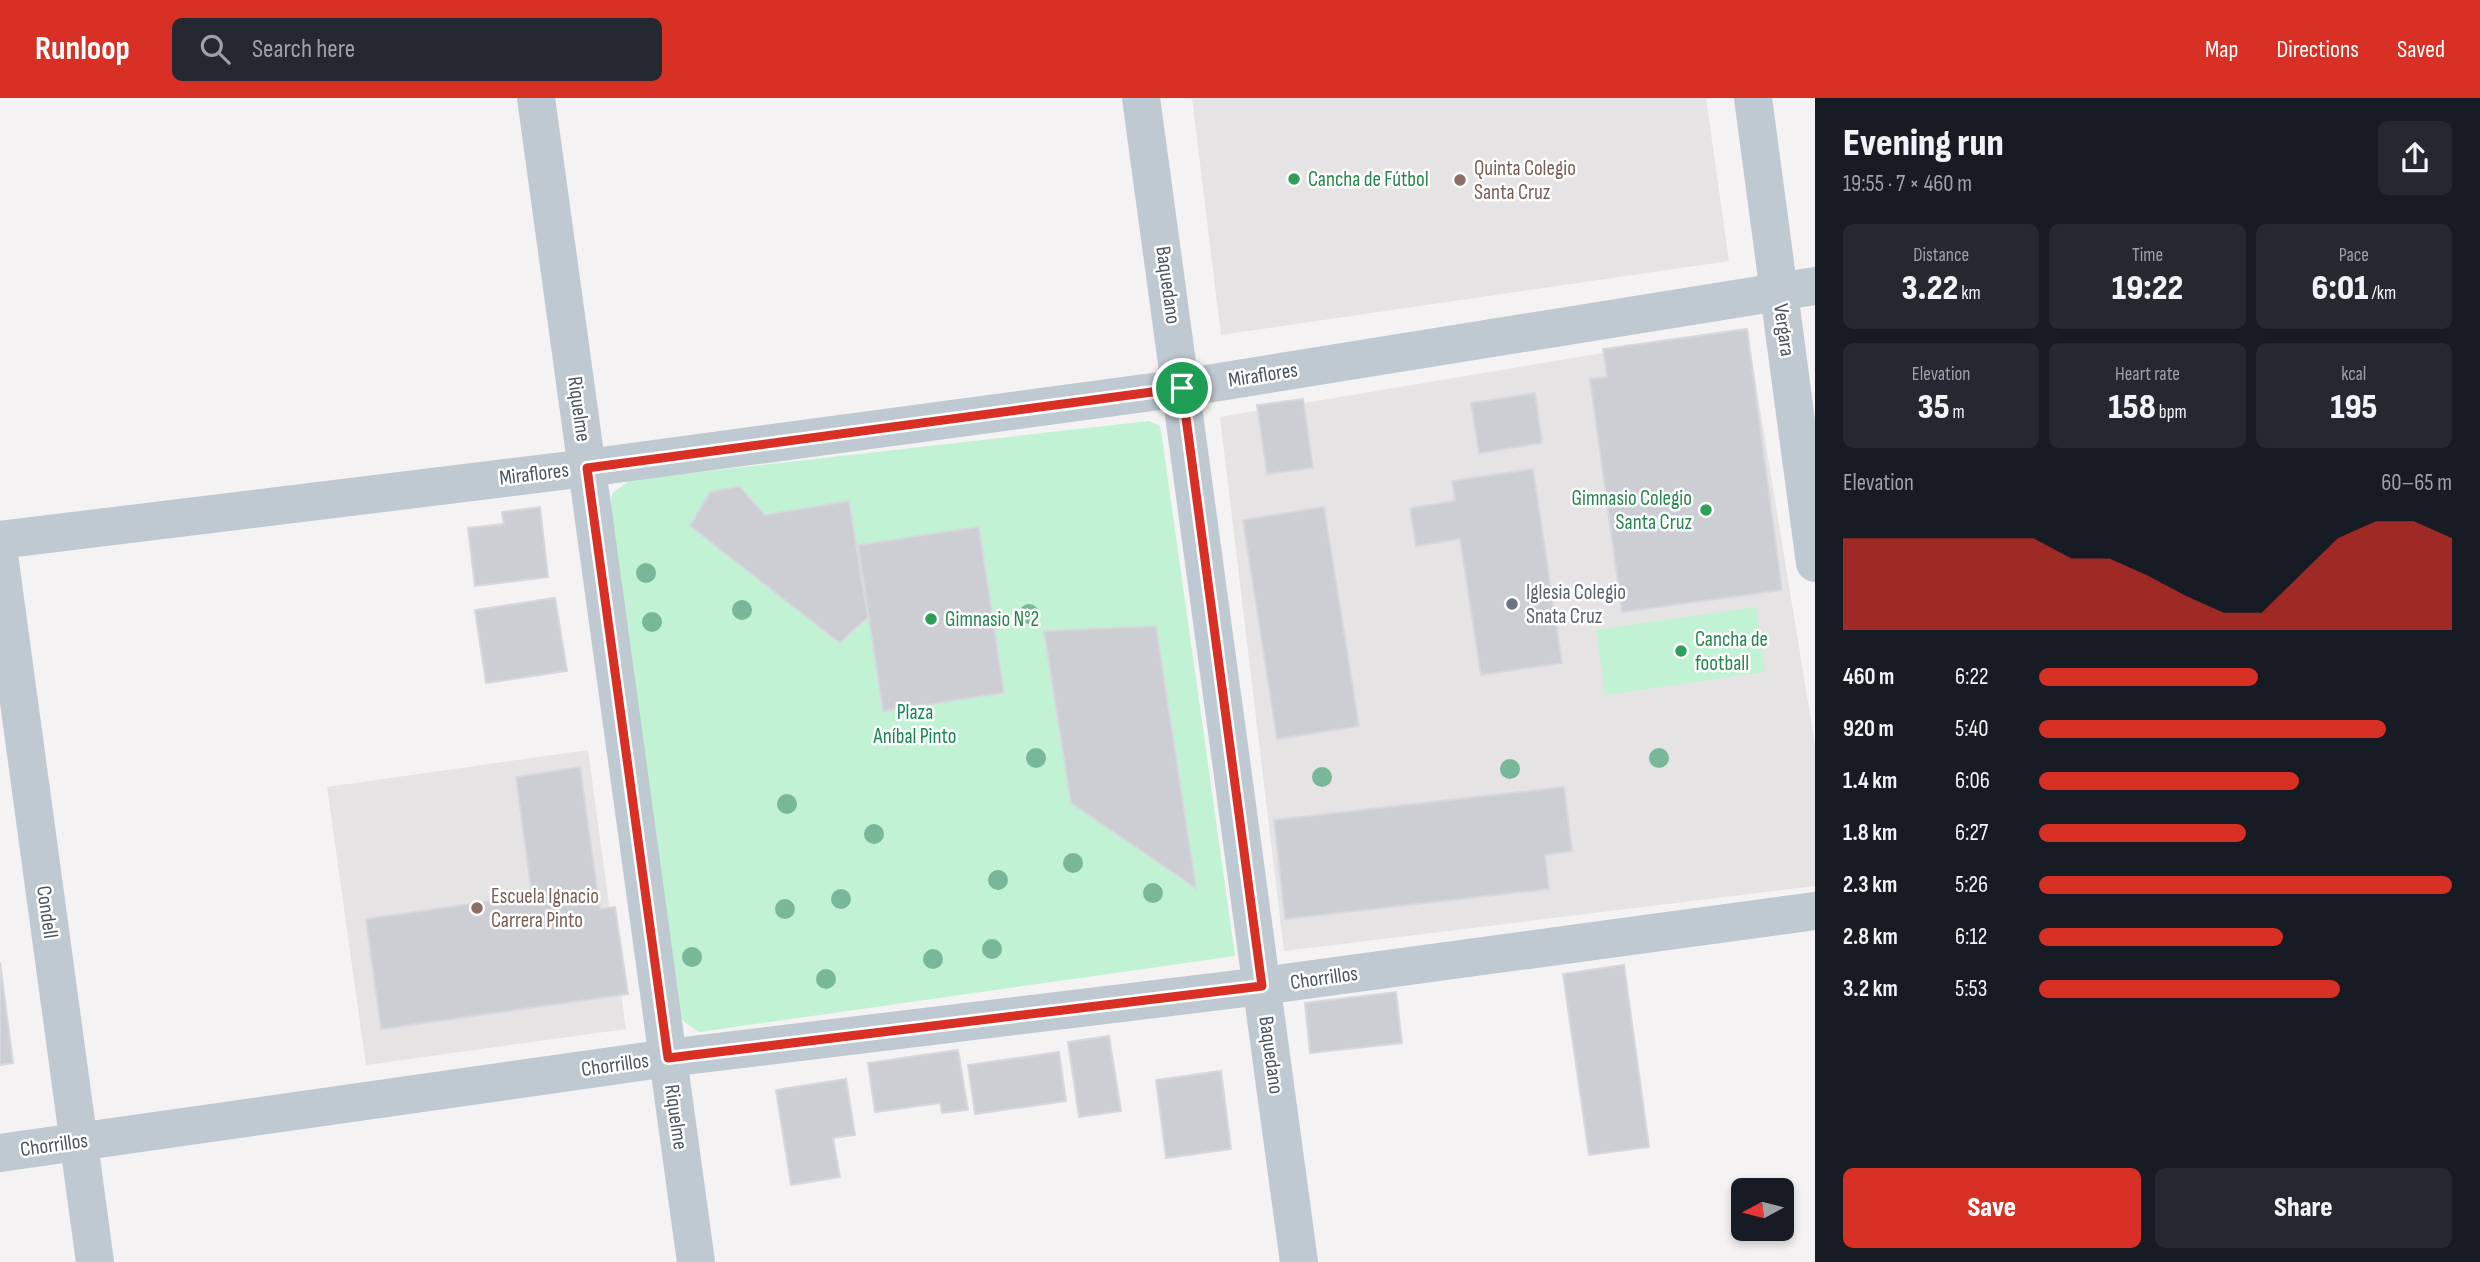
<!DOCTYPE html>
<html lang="en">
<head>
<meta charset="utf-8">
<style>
  body { margin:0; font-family:"Sofia Sans Condensed",sans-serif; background:#242831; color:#f1f3f6; height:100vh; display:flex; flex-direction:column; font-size:26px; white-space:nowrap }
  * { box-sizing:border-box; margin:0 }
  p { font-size:23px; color:#9ea1a6 }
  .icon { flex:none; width:38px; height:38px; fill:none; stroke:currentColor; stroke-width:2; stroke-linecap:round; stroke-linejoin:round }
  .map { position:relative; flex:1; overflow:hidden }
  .side { display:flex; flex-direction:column; background:#171b24; width:665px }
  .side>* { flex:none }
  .needle { width:46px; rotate:263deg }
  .fabs { position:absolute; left:1731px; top:1080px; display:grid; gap:14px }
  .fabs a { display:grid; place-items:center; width:63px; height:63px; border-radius:10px; background:#171b24; box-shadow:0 4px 10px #0003; font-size:35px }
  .pin { position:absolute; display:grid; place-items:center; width:60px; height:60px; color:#fff; margin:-30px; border:4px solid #fff; border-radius:50%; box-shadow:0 2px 7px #0007 }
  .round { display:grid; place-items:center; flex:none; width:74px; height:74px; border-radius:10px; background:#242831 }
  .overview { display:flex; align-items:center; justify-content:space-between; height:119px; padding:0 28px }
  h1 { font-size:38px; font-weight:800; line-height:52px }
  .metrics { display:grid; grid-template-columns:repeat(3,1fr); gap:10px; height:119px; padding:7px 28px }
  .metrics div { display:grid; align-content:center; border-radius:10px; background:#242831; text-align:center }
  .metrics b { font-size:35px; font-weight:800 }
  .metrics small { font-size:19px; font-weight:400 }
  .metrics p { font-size:19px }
  .chart { height:196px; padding:14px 28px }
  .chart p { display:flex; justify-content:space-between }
  .chart svg { width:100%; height:126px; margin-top:7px; fill:#d93025; opacity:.7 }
  .primary-button { display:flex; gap:14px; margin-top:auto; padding:14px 28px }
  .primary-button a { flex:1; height:80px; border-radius:10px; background:#d93025; color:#fff; font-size:28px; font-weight:800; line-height:80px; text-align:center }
  .primary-button a+a { background:#242831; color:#f1f3f6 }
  ul { padding:0 28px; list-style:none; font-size:23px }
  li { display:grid; grid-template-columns:112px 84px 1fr; align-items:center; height:52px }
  li i { height:18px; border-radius:9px; background:#d93025 }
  header { display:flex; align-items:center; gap:42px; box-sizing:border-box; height:98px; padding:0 35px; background:#d93025; color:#fff }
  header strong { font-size:33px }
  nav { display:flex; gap:38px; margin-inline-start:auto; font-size:24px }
  .search { width:490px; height:63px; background:#242831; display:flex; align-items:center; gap:18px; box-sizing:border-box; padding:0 24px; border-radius:10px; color:#9ea1a6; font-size:26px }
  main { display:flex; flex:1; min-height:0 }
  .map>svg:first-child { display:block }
</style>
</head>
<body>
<header>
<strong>Runloop</strong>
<div class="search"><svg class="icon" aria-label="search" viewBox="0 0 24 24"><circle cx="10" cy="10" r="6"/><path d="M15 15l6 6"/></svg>Search here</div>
<nav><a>Map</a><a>Directions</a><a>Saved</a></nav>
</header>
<main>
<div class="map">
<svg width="1815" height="1164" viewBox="0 0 1815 1164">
  <rect width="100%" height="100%" fill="#f4f2f2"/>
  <!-- education -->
  <g fill="#e5e3e4">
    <polygon points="1192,0 1706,0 1729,163 1221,237"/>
    <polygon points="1747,231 1815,647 1815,788 1284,853 1220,319"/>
    <polygon points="588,652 626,931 366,967 327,689"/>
  </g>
  <!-- green -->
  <g fill="#c0f2d3">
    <polygon points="1149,323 1160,328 1162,340 1235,858 699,934 682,922 609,408 613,395 630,382"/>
    <polygon points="1756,509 1765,574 1605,597 1596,532"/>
  </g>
  <!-- building -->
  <g fill="#ccced4" stroke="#d6d8dd" stroke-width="2">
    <polygon points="1747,231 1782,492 1622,514 1590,281 1607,279 1603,251"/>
    <polygon points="1535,295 1542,345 1479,355 1471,305"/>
    <polygon points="1303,301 1313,370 1267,376 1257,307"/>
    <polygon points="1533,371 1562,565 1481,577 1460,441 1416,448 1410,410 1455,403 1452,383"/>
    <polygon points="739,388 765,417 849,403 868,519 840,545 690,428 710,394"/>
    <polygon points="540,409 548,479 475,488 468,430 504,426 502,414"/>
    <polygon points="1324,409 1359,628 1277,641 1243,422"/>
    <polygon points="979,429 1004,595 883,613 858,447"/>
    <polygon points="555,500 567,573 486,585 475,512"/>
    <polygon points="1156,528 1196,790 1071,705 1044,533"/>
    <polygon points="580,669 600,811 615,809 628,896 381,931 366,821 532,797 516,679"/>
    <polygon points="1564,689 1572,753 1545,757 1549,791 1285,821 1274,722"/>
    <polygon points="0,864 13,965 0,967"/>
    <polygon points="1624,867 1649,1049 1589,1057 1563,876"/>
    <polygon points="1396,894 1402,945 1310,955 1305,905"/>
    <polygon points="1109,938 1121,1013 1079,1019 1068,944"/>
    <polygon points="958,952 968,1012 942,1015 940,1005 875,1014 868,965"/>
    <polygon points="1059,954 1066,1003 975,1016 968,967"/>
    <polygon points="1221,973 1231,1051 1166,1060 1156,982"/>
    <polygon points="846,981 855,1037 833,1040 840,1079 791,1087 776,992"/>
  </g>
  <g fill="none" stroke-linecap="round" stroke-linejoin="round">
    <!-- minor -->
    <g stroke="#bfc9d2" stroke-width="38">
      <polyline points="536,0 696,1164"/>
      <polyline points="1141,0 1299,1164"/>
      <polyline points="1753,0 1815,465"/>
      <polyline points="0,442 587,370 1182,290 1815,188"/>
      <polyline points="0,464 95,1164"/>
      <polyline points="0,1055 668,960 1262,888 1815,813"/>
    </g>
  </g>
  <!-- trees -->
  <g fill="#78b898">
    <circle cx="646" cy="475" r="10"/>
    <circle cx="742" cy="512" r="10"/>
    <circle cx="1029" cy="516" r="10"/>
    <circle cx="652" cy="524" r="10"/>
    <circle cx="1036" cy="660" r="10"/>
    <circle cx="1659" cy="660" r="10"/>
    <circle cx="1510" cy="671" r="10"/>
    <circle cx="1322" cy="679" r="10"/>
    <circle cx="787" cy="706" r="10"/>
    <circle cx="874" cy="736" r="10"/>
    <circle cx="1073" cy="765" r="10"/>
    <circle cx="998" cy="782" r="10"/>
    <circle cx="1153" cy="795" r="10"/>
    <circle cx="841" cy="801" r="10"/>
    <circle cx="785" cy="811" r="10"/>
    <circle cx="992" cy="851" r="10"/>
    <circle cx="692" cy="859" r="10"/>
    <circle cx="933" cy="861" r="10"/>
    <circle cx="826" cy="881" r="10"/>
  </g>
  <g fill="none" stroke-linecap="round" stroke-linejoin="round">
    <defs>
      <polygon id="route" points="1182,290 1262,888 668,960 587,370"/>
    </defs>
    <!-- route casing -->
    <use href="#route" stroke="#fff" stroke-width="14"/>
    <!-- route -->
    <use href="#route" stroke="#d93025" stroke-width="9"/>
  </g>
  <!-- markers -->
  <g fill="#2e9e5b" stroke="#fff" stroke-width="2.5">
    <circle cx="1294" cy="81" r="7"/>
    <circle cx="1706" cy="412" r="7"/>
    <circle cx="931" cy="521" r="7"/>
    <circle cx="1681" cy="553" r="7"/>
  </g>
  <g fill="#8d6e63" stroke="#fff" stroke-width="2.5">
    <circle cx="1460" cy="82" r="7"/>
    <circle cx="477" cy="810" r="7"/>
  </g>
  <circle fill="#6b7280" stroke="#fff" stroke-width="2.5" cx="1512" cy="506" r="7"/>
  <g text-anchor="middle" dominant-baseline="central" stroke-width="5" stroke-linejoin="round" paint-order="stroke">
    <!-- education labels -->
    <g font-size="21" fill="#785e54" stroke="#fff" text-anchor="start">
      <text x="1474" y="70">Quinta Colegio<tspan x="1474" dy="24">Santa Cruz</tspan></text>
      <text x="491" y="798">Escuela Ignacio<tspan x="491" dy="24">Carrera Pinto</tspan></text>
    </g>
    <!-- leisure labels -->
    <g font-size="21" fill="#27864d" stroke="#fff" text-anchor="start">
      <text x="1308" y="81">Cancha de Fútbol</text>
      <text x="1692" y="400" text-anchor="end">Gimnasio Colegio<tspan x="1692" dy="24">Santa Cruz</tspan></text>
      <text x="945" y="521">Gimnasio N°2</text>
      <text x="1695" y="541">Cancha de<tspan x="1695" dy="24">football</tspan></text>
    </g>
    <!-- street labels -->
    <g font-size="21" fill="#485561" stroke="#fff">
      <text transform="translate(1168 187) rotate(82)">Baquedano</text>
      <text transform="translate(1784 232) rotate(82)">Vergara</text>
      <text transform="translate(1263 277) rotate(-9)">Miraflores</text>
      <text transform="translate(579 311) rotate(82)">Riquelme</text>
      <text transform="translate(534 376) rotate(-7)">Miraflores</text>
      <text transform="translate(47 814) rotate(82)">Condell</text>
      <text transform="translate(1324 880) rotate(-8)">Chorrillos</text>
      <text transform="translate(1271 957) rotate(82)">Baquedano</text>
      <text transform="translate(615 967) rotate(-8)">Chorrillos</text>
      <text transform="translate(676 1019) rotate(82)">Riquelme</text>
      <text transform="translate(54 1047) rotate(-8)">Chorrillos</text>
    </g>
    <!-- worship labels -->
    <g font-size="21" fill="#5b616d" stroke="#fff" text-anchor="start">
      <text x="1526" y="494">Iglesia Colegio<tspan x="1526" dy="24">Snata Cruz</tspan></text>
    </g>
    <!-- park labels -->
    <g font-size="21" fill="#12884e" stroke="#fff">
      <text x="915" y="614">Plaza<tspan x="915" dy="24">Aníbal Pinto</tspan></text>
    </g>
  </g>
</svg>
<div class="fabs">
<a><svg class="needle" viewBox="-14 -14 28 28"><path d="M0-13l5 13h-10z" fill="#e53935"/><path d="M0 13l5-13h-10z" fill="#9ea1a6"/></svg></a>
</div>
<div class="pin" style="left:1182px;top:290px;background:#1e9e55"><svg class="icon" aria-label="arrive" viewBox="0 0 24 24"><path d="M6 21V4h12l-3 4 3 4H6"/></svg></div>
</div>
<section class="side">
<div class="overview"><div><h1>Evening run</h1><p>19:55 · 7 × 460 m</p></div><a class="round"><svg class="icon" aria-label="share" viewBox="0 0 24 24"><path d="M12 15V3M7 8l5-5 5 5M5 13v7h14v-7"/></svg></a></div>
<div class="metrics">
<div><p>Distance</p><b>3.22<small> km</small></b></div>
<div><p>Time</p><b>19:22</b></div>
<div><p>Pace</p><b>6:01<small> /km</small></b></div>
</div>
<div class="metrics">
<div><p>Elevation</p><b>35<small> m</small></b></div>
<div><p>Heart rate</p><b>158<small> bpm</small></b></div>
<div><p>kcal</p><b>195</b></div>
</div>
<div class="chart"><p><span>Elevation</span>60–65 m</p>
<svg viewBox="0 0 160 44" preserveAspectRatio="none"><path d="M0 44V12L10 12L20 12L30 12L40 12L50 12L60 19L70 19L80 25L90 32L100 38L110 38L120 25L130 12L140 6L150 6L160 12V44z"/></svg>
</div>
<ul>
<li><b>460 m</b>6:22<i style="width:53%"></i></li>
<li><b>920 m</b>5:40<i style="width:84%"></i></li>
<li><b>1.4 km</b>6:06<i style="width:63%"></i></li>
<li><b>1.8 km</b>6:27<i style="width:50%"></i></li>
<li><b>2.3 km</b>5:26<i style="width:100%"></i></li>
<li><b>2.8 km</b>6:12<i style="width:59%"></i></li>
<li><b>3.2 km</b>5:53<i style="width:73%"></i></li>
</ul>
<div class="primary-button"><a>Save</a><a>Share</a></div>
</section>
</main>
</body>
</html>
